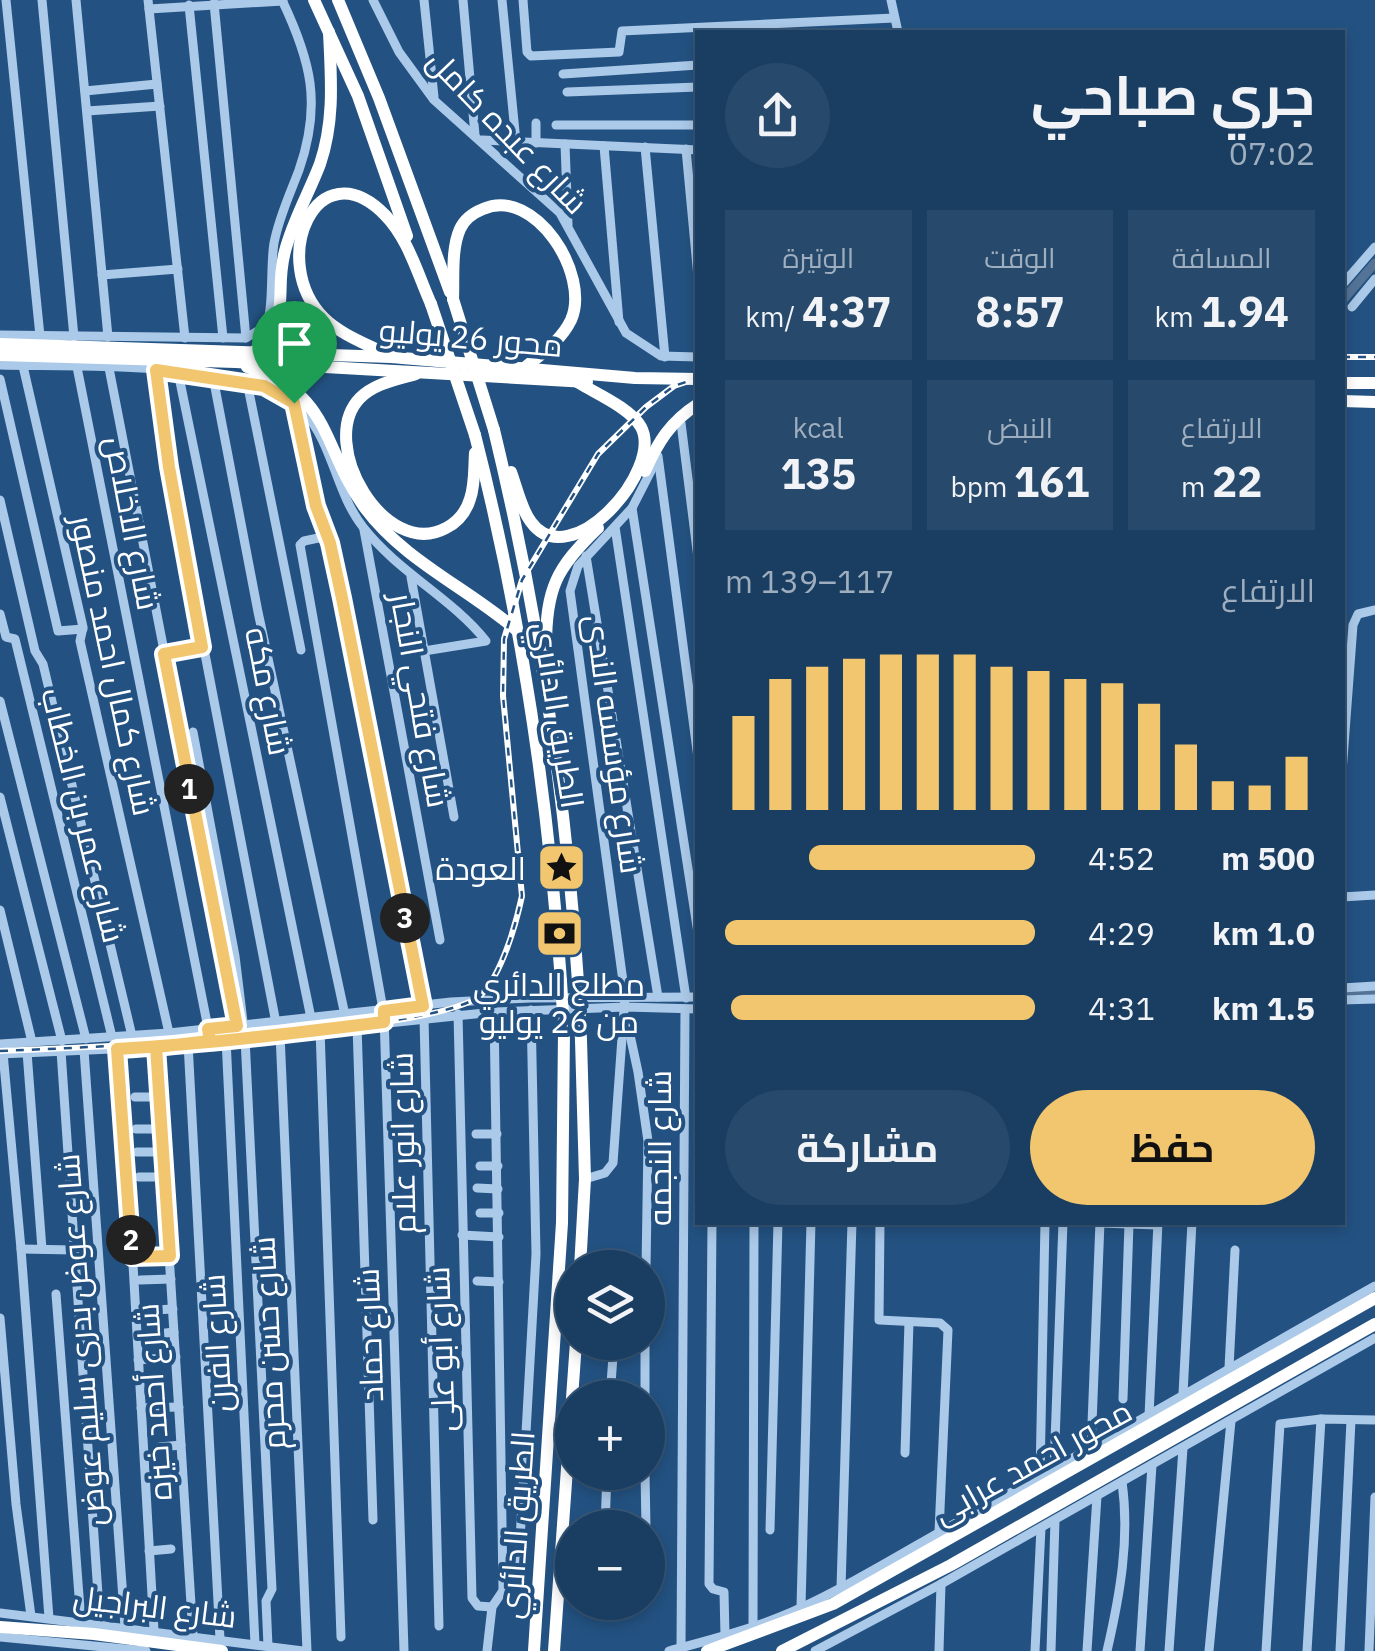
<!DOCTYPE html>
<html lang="ar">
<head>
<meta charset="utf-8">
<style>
  body { margin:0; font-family:"IBM Plex Sans",Cairo,sans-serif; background:#27496b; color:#f1f3f6; direction:rtl; height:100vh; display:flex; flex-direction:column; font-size:38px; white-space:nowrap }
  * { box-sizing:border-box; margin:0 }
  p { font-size:32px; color:#9faebe }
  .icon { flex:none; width:55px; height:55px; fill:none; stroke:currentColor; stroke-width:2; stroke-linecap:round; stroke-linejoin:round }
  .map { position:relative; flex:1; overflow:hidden; direction:ltr }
  .details { position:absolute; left:695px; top:30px; width:650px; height:1195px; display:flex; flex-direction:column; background:#1a3e62; border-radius:0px; box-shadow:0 5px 15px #0003,0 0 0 2px #385777; direction:rtl }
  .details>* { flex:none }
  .buttons { position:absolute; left:555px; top:1250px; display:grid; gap:20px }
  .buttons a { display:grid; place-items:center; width:110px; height:110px; border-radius:50%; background:#1a3e62; box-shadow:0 5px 15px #0003,0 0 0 2px #385777; font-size:50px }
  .pin { position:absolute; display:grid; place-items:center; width:85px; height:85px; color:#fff; margin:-102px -42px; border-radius:50% 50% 50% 0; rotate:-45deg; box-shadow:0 0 10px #0007 }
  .pin .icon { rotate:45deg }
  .km { position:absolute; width:50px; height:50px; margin:-25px; border-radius:50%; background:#222; color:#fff; font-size:28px; line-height:50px; text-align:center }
  .round { display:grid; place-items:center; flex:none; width:105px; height:105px; border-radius:52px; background:#27496b }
  .summary { display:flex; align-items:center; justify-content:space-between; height:170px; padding:0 30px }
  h1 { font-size:55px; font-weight:700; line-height:75px }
  .metrics { display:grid; grid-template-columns:repeat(3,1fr); gap:15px; height:170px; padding:10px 30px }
  .metrics div { display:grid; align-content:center; border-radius:0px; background:#27496b; text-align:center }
  .metrics b { font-size:42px; font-weight:700 }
  .metrics small { font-size:28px; font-weight:400 }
  .metrics p { font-size:28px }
  .chart { height:280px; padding:20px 30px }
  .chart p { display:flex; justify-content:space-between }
  .chart svg { width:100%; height:180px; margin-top:10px; stroke:#f2c66e; stroke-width:6 }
  .cta { display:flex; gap:20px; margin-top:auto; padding:20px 30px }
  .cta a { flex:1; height:115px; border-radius:60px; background:#f2c66e; color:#111; font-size:40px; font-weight:700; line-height:115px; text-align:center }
  .cta a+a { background:#27496b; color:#f1f3f6 }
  ul { padding:0 30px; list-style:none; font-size:32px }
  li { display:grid; grid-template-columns:160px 120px 1fr; align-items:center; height:75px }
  li i { height:25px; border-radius:12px; background:#f2c66e }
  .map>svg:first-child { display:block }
</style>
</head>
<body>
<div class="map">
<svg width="1375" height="1651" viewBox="0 0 1375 1651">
  <rect width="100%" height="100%" fill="#235282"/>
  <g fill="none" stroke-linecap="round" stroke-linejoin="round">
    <!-- canal -->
    <g stroke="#547497" stroke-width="9">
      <polyline points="1342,301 1375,263"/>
      <polyline points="1342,992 1375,992"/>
    </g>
    <!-- minor -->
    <g stroke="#abc9e8" stroke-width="9">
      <polyline points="6,0 40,336"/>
      <polyline points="42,0 74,337"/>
      <polyline points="76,0 108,337"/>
      <polyline points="148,0 185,338"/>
      <polyline points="373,0 399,52 434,100 560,213 626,333 661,356 698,357"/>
      <polyline points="424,0 434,97"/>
      <polyline points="463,0 475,135"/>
      <polyline points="502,0 516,142"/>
      <polyline points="523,0 527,52 531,56 619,52 622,31 894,18"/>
      <polyline points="891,0 898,32"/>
      <polyline points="214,3 246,338"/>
      <polyline points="189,5 223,338"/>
      <polyline points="149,9 283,1"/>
      <polyline points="563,74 698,65"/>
      <polyline points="85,91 157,84"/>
      <polyline points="567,92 698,87"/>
      <polyline points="87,111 160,106"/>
      <polyline points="536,123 536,143"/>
      <polyline points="556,125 698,125"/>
      <polyline points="482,140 698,150"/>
      <polyline points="565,144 568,225"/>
      <polyline points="604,146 619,322"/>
      <polyline points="645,147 665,357"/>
      <polyline points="686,149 698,277"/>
      <polyline points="102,275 178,269"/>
      <polyline points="1342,285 1375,247"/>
      <polyline points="1352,307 1375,279"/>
      <path d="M0,335L246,338L266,326C274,308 270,267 274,243C279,217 290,194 299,170C322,104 311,61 282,0"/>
      <path d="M0,365C72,367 255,359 304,412C333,444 336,493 363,527C399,573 452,598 486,641L424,651"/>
      <polyline points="23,366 83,627 80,641 169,1033"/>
      <polyline points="77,367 209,1033"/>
      <polyline points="109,368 237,1026"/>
      <polyline points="156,370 169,467 276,1023"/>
      <polyline points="178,372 311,1018"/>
      <polyline points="213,377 258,612 345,1015"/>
      <polyline points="0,379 58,631 83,629"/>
      <polyline points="247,382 301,650"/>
      <polyline points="294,403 316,506 330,543 343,598 423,1006"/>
      <polyline points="681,423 698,558"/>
      <polyline points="658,456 698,758"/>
      <polyline points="0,500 35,651 43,664 132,1036"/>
      <polyline points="632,508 698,933"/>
      <polyline points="615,527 686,998"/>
      <polyline points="364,530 440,940"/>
      <polyline points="328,536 304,541 300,545 384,1015 404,1651"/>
      <polyline points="586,556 658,997"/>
      <polyline points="411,577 454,817"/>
      <polyline points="0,614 6,637 15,639 112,1037"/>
      <polyline points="164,654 203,647"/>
      <polyline points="0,701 86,1039"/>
      <polyline points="193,732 235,956 245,1038 272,1589 266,1601 268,1646"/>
      <polyline points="1342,772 1353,625 1358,614 1375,610"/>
      <polyline points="0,797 62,1041"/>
      <polyline points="1342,897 1375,895"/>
      <polyline points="0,910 32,1042"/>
      <polyline points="1342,988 1375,986"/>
      <polyline points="1342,1000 1375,999"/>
      <polyline points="494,1012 503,1589"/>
      <polyline points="458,1014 472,1598 478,1606 492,1607"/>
      <polyline points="424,1018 439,1626"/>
      <polyline points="624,1023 630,1035 638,1072 648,1141 646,1268"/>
      <polyline points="357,1025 373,1520"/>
      <polyline points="320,1029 341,1637"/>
      <polyline points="280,1034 307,1651"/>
      <polyline points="226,1039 255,1644"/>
      <polyline points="188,1043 220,1639"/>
      <polyline points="0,1044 169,1033 451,1002 530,998 698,997"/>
      <polyline points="156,1047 193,1636"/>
      <polyline points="117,1049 130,1212 154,1630"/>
      <polyline points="84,1050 125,1627"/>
      <polyline points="61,1051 100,1624"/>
      <polyline points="27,1052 42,1249"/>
      <polyline points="3,1053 21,1249 49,1618"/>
      <polyline points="0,1054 156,1047 494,1012 625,1007 698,1009"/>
      <polyline points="135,1097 160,1097"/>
      <polyline points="136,1129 162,1129"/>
      <polyline points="476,1134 497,1134"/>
      <polyline points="137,1152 163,1152"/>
      <polyline points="480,1166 498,1166"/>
      <polyline points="139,1177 164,1177"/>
      <polyline points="585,1179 605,1173 613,1163 625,996 570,591 578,566 632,508 653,467"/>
      <polyline points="477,1188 498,1189"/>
      <polyline points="480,1213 499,1213"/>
      <polyline points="712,1222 709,1584 713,1589 724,1592 725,1636"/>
      <polyline points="880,1222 879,1320 940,1323 948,1330 939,1532"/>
      <polyline points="1100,1223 1158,1225"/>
      <polyline points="462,1235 499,1237"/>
      <polyline points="21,1249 74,1250"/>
      <polyline points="132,1257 169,1256"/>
      <polyline points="140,1280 171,1279"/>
      <polyline points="477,1281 499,1282"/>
      <polyline points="56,1294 81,1622"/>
      <polyline points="136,1311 173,1309"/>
      <polyline points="0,1318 16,1504 31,1616"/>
      <polyline points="149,1335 174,1332"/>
      <polyline points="645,1342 645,1398"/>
      <polyline points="138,1360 176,1357"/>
      <polyline points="1229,1368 1235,1250"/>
      <polyline points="1183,1394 1192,1222"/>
      <polyline points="610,1398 614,1342"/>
      <polyline points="1123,1399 1129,1224"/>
      <polyline points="141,1408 179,1407"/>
      <polyline points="1149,1416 1158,1222"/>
      <polyline points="160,1447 181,1445"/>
      <polyline points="1091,1449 1100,1222"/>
      <polyline points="905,1453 909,1322"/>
      <polyline points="1054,1469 1063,1222"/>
      <polyline points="645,1472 646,1528"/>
      <polyline points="1040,1477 1045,1222"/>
      <polyline points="605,1528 607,1472"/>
      <polyline points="770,1530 778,1222"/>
      <polyline points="149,1551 171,1549"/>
      <polyline points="841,1588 852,1222"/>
      <polyline points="801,1607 811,1222"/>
      <polyline points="0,1613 303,1651"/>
      <polyline points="753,1626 754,1222"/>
      <polyline points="0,1637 146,1651"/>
      <polyline points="681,1648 685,1009"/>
      <polyline points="487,1651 492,1607 515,1573 519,1558 536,1254 531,1010"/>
      <path d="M669,1651C710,1640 753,1629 792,1612C854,1584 912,1547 972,1514C1108,1440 1240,1362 1375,1286"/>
      <polyline points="815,1651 941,1584 1375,1338"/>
      <polyline points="939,1651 941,1584"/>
      <polyline points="1035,1651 1041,1528"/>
      <polyline points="1051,1651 1055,1520"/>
      <polyline points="1087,1651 1097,1496"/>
      <path d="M1107,1651C1120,1595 1130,1539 1122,1482"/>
      <polyline points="1140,1651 1152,1465"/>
      <polyline points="1169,1651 1183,1448"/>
      <polyline points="1209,1651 1231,1421"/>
      <polyline points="1266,1651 1280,1424 1321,1419 1375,1420"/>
      <polyline points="1307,1651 1321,1419"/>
      <polyline points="1340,1651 1351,1420"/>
      <polyline points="1369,1651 1375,1497"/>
    </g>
    <!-- highway -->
    <g stroke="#fff" stroke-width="12">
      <polyline points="314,0 358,96 407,236"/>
      <polyline points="338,0 379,98 450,292"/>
      <path d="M453,299C454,278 451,249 460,229C464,220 473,213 483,209C535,186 591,275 571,320C561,341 541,354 523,369"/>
      <polyline points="0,344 391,357 635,378 698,379"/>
      <path d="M255,351C294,311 273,297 285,251C293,220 309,193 320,164C335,120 331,77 329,32"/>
      <path d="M384,353C364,343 340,334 324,318C267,261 317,146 385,215C408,238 418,275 431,304"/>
      <polyline points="0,355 236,362 587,382"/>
      <path d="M247,367C333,393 321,448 365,508C405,562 470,589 520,633"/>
      <path d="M416,374C396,380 375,383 360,398C316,443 385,561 446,528C458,522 466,512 470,499C475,485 474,468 475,453"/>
      <polyline points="1342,383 1375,383"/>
      <polyline points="1342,401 1375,402"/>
      <path d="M494,430C538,612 566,795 578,982"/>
      <path d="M475,435C521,615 548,796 561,981"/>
      <path d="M645,471C658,442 670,422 698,404"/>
      <path d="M511,472C517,488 521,509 531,522C570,576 664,470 641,427C630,408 597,394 579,383"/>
      <path d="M546,646C546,589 556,568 598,528"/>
      <polyline points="580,1268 585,1179 581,1040"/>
      <polyline points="534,1651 562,1223 564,1031"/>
      <polyline points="554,1651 576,1342"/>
      <polyline points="707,1651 833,1604 1375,1298"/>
      <polyline points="782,1651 951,1565 1375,1324"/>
    </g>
    <defs>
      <g id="rail">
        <polyline points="1342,357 1375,357"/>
        <path d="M0,1051C74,1048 442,1034 482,994C502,973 516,924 522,896L503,696L504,639L522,580L598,454L646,407L674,386L698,378"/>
      </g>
    </defs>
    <!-- rail casing -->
    <use href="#rail" stroke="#fff" stroke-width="6"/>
    <!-- rail -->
    <use href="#rail" stroke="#235282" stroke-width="2.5" stroke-dasharray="8" stroke-linecap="butt"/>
    <!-- highway-bridge -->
    <g stroke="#fff" stroke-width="12">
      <polyline points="453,299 494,430"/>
      <polyline points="431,304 475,435"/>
      <polyline points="561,981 564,1031"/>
      <polyline points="578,982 581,1040"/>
      <polyline points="0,1627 94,1634 222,1651"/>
    </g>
  </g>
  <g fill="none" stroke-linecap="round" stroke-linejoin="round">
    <defs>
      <path id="route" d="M294,403L264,386L156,370L169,467L202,647L164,654L237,1026L208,1029L210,1041L156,1047L170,1256L132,1257L117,1049C206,1044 295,1033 384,1022V1011L423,1006L342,598L330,543L316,506L294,403"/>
    </defs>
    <!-- route casing -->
    <use href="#route" stroke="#fff" stroke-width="20"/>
    <!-- route -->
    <use href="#route" stroke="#f2c66e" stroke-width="12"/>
  </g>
  <!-- icons -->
  <defs>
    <symbol id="sight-square" viewBox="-11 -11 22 22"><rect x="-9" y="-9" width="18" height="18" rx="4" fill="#f2c66e" stroke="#235282"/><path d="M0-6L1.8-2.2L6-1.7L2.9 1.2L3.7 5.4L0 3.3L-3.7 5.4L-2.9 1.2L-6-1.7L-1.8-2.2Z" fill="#111"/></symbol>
    <symbol id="bank-square" viewBox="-11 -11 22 22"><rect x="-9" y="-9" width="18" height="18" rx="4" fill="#f2c66e" stroke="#235282"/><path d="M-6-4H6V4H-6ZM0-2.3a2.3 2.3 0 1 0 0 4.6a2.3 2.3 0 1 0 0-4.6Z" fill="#111"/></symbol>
  </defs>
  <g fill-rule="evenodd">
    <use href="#sight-square" x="534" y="840" width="55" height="55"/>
    <use href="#bank-square" x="532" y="906" width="55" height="55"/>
  </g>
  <g text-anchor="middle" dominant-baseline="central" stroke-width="8" stroke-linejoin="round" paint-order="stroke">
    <!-- street labels -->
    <g font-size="32" fill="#fff" stroke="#235282">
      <text transform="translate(508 131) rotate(46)">شارع عبده كامل</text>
      <text transform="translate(471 337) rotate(5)">محور 26 يوليو</text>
      <text transform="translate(133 523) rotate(79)">شارع الاخلاص</text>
      <text transform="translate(114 665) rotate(78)">شارع كمال احمد منصور</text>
      <text transform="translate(269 691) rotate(79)">شارع مكه</text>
      <text transform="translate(421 700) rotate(80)">شارع فتحي النجار</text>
      <text transform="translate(559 715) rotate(81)">الطريق الدائري</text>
      <text transform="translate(615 744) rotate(82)">شارع مؤسسه الندى</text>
      <text transform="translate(84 815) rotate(76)">شارع عمر بن الخطاب</text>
      <text transform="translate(402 1143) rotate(-91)">شارع انور علام</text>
      <text transform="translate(659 1148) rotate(-90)">شارع النجمه</text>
      <text transform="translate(369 1335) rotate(-92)">شارع حماد</text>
      <text transform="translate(80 1340) rotate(-94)">شارع عوض بدرى سليم عوض</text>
      <text transform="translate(216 1343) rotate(-93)">شارع الفرن</text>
      <text transform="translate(268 1343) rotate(-93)">شارع حسن محرم</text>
      <text transform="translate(440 1349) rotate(-92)">شارع أبو على</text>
      <text transform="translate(153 1402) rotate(-94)">شارع أحمد خيزه</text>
      <text transform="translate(1032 1461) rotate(-29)">محور احمد عرابى</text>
      <text transform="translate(516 1525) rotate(-86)">الطريق الدائري</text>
      <text transform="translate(155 1606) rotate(7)">شارع البراجيل</text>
    </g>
    <!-- poi labels -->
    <g font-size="32" fill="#fff" stroke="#235282" text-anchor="end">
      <text x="526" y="868">العودة</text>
      <text x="559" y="984" text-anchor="middle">مطلع الدائري<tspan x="559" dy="37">من 26 يوليو</tspan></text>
    </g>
  </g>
</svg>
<div class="buttons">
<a><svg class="icon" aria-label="layers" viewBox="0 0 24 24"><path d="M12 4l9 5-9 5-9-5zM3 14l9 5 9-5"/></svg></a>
<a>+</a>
<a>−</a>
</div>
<div class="pin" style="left:294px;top:403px;background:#1e9e55"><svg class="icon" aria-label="arrive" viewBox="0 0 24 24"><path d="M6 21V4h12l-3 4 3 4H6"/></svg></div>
<b class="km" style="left:189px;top:789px">1</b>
<b class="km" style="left:131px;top:1240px">2</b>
<b class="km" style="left:405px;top:918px">3</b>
<section class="details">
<div class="summary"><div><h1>جري صباحي</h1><p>07:02</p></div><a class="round"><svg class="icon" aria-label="share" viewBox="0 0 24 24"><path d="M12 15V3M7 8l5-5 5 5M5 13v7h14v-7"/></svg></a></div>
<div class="metrics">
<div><p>المسافة</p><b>1.94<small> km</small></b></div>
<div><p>الوقت</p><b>8:57</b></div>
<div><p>الوتيرة</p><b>4:37<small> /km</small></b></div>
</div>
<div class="metrics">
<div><p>الارتفاع</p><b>22<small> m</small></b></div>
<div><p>النبض</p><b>161<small> bpm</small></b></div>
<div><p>kcal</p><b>135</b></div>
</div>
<div class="chart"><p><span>الارتفاع</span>117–139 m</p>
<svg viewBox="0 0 160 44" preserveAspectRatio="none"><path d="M5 44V21M15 44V12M25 44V9M35 44V7M45 44V6M55 44V6M65 44V6M75 44V9M85 44V10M95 44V12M105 44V13M115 44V18M125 44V28M135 44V37M145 44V38M155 44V31"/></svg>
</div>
<ul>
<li><b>500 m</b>4:52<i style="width:73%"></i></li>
<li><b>1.0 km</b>4:29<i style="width:100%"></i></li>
<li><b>1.5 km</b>4:31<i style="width:98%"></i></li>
</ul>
<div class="cta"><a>حفظ</a><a>مشاركة</a></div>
</section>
</div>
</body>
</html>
